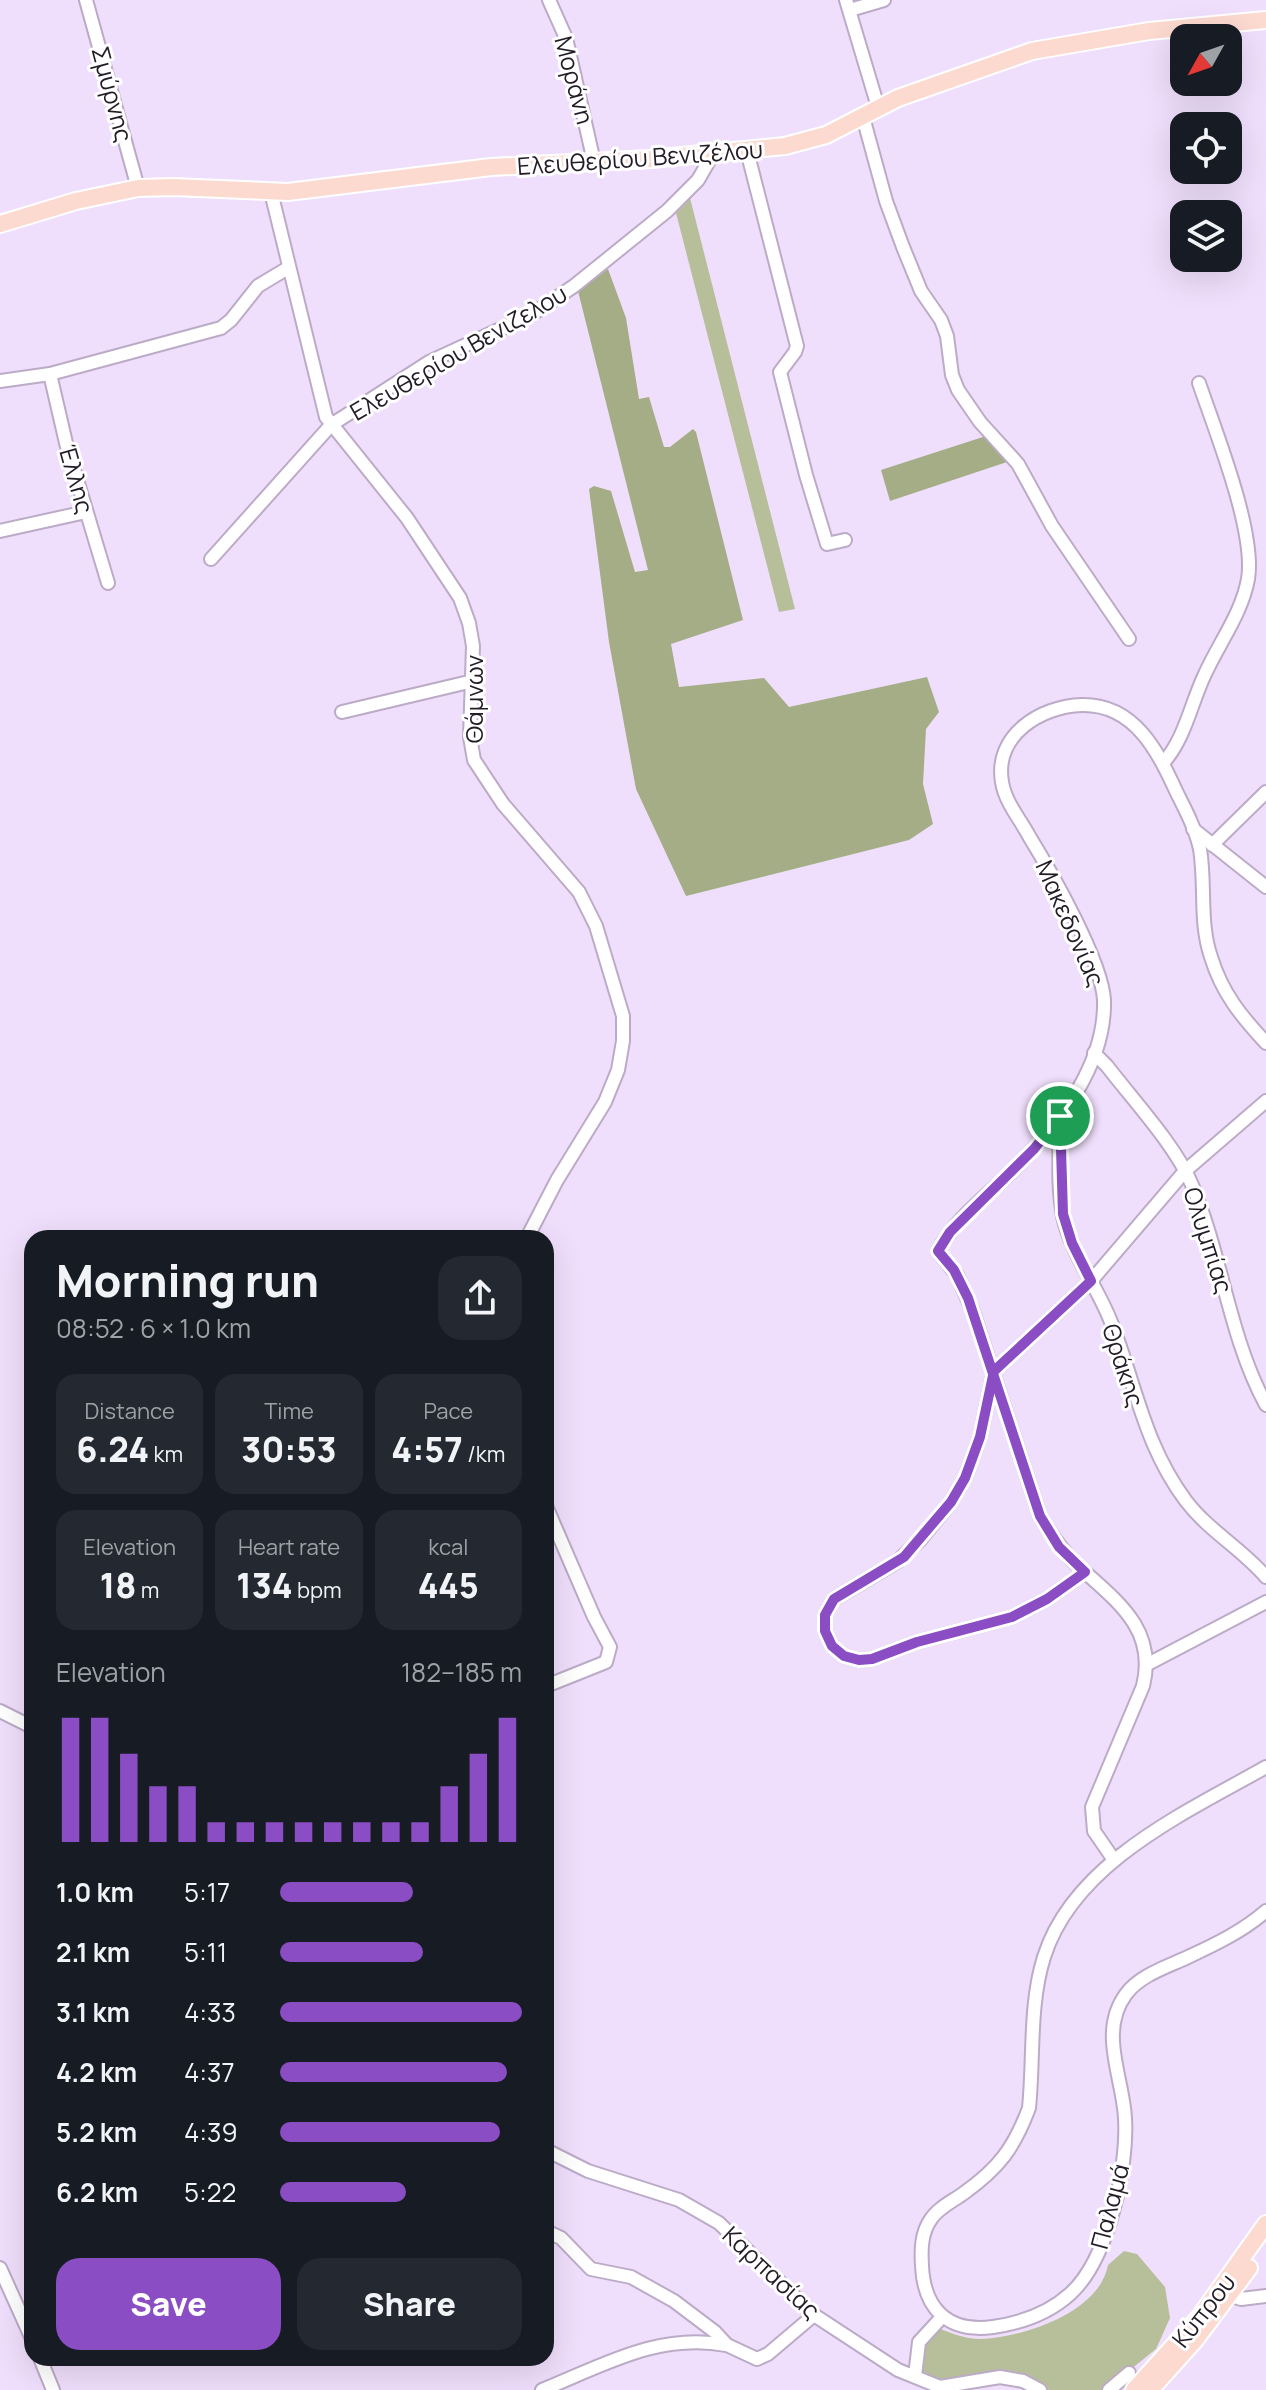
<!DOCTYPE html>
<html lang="en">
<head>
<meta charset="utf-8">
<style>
  body { margin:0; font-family:Manrope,sans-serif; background:#242831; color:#f1f3f6; height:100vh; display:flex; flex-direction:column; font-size:30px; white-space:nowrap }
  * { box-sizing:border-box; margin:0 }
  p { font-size:26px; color:#9ea1a6 }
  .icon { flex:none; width:44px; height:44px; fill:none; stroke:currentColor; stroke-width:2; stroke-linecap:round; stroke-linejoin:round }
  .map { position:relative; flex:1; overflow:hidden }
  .drawer { position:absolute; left:24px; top:1230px; width:530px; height:1136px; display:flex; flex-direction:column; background:#171b24; border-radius:24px; box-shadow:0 8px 32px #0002 }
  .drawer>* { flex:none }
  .needle { width:52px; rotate:230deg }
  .fabs { position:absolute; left:1170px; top:24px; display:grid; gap:16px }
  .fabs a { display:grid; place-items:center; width:72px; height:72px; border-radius:16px; background:#171b24; box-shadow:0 8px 32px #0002; font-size:40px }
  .pin { position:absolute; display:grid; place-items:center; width:68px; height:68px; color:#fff; margin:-34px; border:4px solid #fff; border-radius:50%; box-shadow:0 2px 8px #0007 }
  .round { display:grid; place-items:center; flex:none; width:84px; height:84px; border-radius:24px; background:#242831 }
  .overview { display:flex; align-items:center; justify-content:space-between; height:136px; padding:0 32px }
  h1 { font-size:44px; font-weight:800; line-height:60px }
  .metrics { display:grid; grid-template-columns:repeat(3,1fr); gap:12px; height:136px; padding:8px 32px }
  .metrics div { display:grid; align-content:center; border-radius:20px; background:#242831; text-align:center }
  .metrics b { font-size:34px; font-weight:800 }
  .metrics small { font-size:22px; font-weight:400 }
  .metrics p { font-size:22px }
  .chart { height:224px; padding:16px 32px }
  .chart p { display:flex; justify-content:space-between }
  .chart svg { width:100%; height:144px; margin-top:8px; stroke:#8b4dc3; stroke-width:6 }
  .cta { display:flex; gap:16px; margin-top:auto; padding:16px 32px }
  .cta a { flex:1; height:92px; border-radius:24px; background:#8b4dc3; color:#fff; font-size:32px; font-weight:800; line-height:92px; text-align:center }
  .cta a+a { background:#242831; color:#f1f3f6 }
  ul { padding:0 32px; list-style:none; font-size:26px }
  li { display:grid; grid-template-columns:128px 96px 1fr; align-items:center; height:60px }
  li i { height:20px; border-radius:10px; background:#8b4dc3 }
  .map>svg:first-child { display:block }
</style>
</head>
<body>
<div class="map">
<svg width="1266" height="2390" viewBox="0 0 1266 2390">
  <rect width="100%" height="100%" fill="#f0dffc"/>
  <!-- green -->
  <g fill="#b6bf99">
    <polygon points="690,198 795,609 779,612 676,213"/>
    <path d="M1124,2251L1137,2254L1165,2287L1170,2318L1156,2349L1105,2390H1049L1021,2377L947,2384L922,2377C921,2359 921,2340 938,2328C951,2333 965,2339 980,2339C1024,2337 1099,2313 1108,2265Z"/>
  </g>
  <!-- forest -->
  <g fill="#a4ad85">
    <polygon points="608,269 626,318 639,399 649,397 664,447 670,447 693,429 696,432 743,620 671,644 679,687 764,678 789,707 927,677 939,712 926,729 923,784 933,824 909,840 686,896 636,789 609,642 589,489 594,486 611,491 635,572 648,570 578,291"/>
    <polygon points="986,436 1010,461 890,501 881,470"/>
  </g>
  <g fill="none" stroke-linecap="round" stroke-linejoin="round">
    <defs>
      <g id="minor">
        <polyline points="86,0 138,188"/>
        <polyline points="549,0 566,38 594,162"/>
        <polyline points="846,0 878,107"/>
        <polyline points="850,10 884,0"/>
        <polyline points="863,117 886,201 903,247 921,291 941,320 947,336 952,375 958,390 980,422 1018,464 1052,526 1129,639"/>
        <polyline points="747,151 797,346 795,352 780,372 806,475 827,544 845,540"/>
        <polyline points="271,192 326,417 407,518 460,598 469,623 473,646 470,737 474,760 503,804 579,892 596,926 623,1016 623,1041 618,1070 605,1102 557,1180 527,1238"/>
        <polyline points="50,374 66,443 108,583"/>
        <polyline points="0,381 50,374 221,328 231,320 258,286 288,268"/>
        <polyline points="0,531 86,512"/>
        <polyline points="211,559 331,425 429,362 531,315 574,286 667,211 698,180 713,154"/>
        <polyline points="342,712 473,681"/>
        <path d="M1163,763C1185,739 1191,703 1205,674C1219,643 1242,613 1248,579C1256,532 1215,430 1199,383"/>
        <polyline points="1193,829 1266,887"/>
        <polyline points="1212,845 1266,792"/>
        <path d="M1094,1053L1107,1066C1133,1100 1176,1146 1192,1185C1222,1256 1229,1337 1266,1405"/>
        <path d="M1060,1118C1060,1150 1057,1184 1063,1216C1071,1253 1097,1286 1111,1322C1136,1385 1144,1445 1186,1501C1209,1531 1242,1549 1266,1577"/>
        <polyline points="546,1506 594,1617 610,1647 606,1662 546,1686"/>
        <polyline points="1085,1572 1047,1599 1012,1617 917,1642 872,1659 859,1660 844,1656 832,1646 825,1631 825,1615 834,1599 898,1561 920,1540 951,1502 965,1478 980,1437 994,1371 1091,1281 1185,1171 1266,1101"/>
        <polyline points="1146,1665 1266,1602"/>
        <polyline points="0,1711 32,1727"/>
        <path d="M1266,1767C1187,1812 1074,1862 1044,1957C1029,2004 1034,2059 1029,2108C1014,2148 999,2168 964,2193C953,2201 938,2208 931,2219C921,2233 921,2250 922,2266C924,2309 948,2333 993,2327C1021,2323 1049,2313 1070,2294C1108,2260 1128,2168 1125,2118C1123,2077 1098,2032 1126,1994C1140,1975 1167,1967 1188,1957C1216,1944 1243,1931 1266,1911"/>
        <path d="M1114,1860L1094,1831L1092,1807L1143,1686C1158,1626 1112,1598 1074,1562C1060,1548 1050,1533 1040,1516L972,1309L957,1275L938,1251C954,1221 983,1199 1007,1176C1053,1132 1106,1068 1104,1000C1102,961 1051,872 1029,836C1020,819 1005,802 1002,782C994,735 1041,706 1082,705C1135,704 1158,752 1177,793C1186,811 1196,830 1200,849C1206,886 1199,922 1211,957C1222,993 1241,1016 1266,1043"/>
        <polyline points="546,2150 588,2171 679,2200 719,2223 814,2315 898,2370 940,2387 1000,2377 1023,2381 1040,2390"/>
        <polyline points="546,2231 561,2238 591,2269 631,2277 674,2301 715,2332 727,2345 757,2359 768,2354 814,2315"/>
        <polyline points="0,2268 32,2339"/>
        <polyline points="1223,2293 1241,2299 1266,2296"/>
        <polyline points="40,2358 53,2390"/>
        <polyline points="915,2376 919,2342 942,2317"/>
        <path d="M542,2390C602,2366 659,2332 726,2345"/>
        <polyline points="1109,2390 1129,2373"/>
      </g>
      <g id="major">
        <polyline points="0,224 76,201 138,188 173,187 288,192 491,167 650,159 785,146 826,135 898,98 1032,51 1149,31 1266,20"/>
        <polyline points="1134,2390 1199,2318 1266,2224"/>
        <polyline points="1150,2390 1195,2340 1249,2268"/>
      </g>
    </defs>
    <!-- minor casing -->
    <use href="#minor" stroke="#bcabc7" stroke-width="16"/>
    <!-- major casing -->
    <use href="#major" stroke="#fff" stroke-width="20"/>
    <!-- minor -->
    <use href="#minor" stroke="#fff" stroke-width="12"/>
    <!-- major -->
    <use href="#major" stroke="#fddad0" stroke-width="16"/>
  </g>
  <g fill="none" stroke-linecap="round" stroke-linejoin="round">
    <defs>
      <polyline id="route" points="1060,1116 1063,1214 1072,1243 1091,1281 994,1371 980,1437 965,1478 951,1502 904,1557 834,1599 825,1615 825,1631 832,1646 844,1656 859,1660 872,1659 917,1642 1012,1617 1047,1599 1085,1572 1059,1547 1040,1516 968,1298 954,1270 938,1251 950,1232 1034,1149 1060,1116"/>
    </defs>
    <!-- route casing -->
    <use href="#route" stroke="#fff" stroke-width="16"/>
    <!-- route -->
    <use href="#route" stroke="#8b4dc3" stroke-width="10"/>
  </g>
  <g text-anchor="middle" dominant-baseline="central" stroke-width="6" stroke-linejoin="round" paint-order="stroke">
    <!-- street labels -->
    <g font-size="24" fill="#231c27" stroke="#fff">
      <text transform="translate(575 80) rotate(75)">Μοράνη</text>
      <text transform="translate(113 94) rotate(75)">Σμύρνης</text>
      <text transform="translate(640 157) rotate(-4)">Ελευθερίου Βενιζέλου</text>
      <text transform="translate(458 352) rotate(-30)">Ελευθερίου Βενιζελου</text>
      <text transform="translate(77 479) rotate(74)">Έλλης</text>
      <text transform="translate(473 699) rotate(-90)">Θάμνων</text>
      <text transform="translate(1071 923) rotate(66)">Μακεδονίας</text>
      <text transform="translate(1209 1240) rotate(72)">Ολυμπίας</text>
      <text transform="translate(1124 1365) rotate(72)">Θράκης</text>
      <text transform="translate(1109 2206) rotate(-75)">Παλαμά</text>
      <text transform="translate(772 2272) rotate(43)">Καρπασίας</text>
      <text transform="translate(1203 2310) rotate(-52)">Κύπρου</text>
    </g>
  </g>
</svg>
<div class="fabs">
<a><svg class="needle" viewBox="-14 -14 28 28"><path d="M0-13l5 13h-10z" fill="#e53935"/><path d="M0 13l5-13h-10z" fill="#9ea1a6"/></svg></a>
<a><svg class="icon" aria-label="locate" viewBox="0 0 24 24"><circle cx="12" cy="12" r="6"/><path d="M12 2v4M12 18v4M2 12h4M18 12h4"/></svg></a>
<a><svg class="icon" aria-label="layers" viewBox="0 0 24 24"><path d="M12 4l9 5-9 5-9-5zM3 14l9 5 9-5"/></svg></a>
</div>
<div class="pin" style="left:1060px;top:1116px;background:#1e9e55"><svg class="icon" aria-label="arrive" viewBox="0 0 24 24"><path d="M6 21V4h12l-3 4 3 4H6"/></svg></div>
<section class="drawer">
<div class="overview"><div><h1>Morning run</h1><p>08:52 · 6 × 1.0 km</p></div><a class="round"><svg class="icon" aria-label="share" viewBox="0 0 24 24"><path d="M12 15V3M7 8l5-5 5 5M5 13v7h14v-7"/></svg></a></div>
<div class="metrics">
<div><p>Distance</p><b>6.24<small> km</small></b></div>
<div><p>Time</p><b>30:53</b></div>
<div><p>Pace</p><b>4:57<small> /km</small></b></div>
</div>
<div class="metrics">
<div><p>Elevation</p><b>18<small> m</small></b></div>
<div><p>Heart rate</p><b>134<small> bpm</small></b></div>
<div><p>kcal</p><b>445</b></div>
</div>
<div class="chart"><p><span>Elevation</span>182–185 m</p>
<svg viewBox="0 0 160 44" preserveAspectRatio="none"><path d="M5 44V6M15 44V6M25 44V17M35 44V27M45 44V27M55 44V38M65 44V38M75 44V38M85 44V38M95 44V38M105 44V38M115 44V38M125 44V38M135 44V27M145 44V17M155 44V6"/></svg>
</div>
<ul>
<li><b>1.0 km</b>5:17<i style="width:55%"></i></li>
<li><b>2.1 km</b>5:11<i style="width:59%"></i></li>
<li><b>3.1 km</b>4:33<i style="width:100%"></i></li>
<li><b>4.2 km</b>4:37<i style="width:94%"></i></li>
<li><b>5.2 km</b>4:39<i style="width:91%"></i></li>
<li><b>6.2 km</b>5:22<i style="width:52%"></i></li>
</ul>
<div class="cta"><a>Save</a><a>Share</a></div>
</section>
</div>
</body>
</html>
